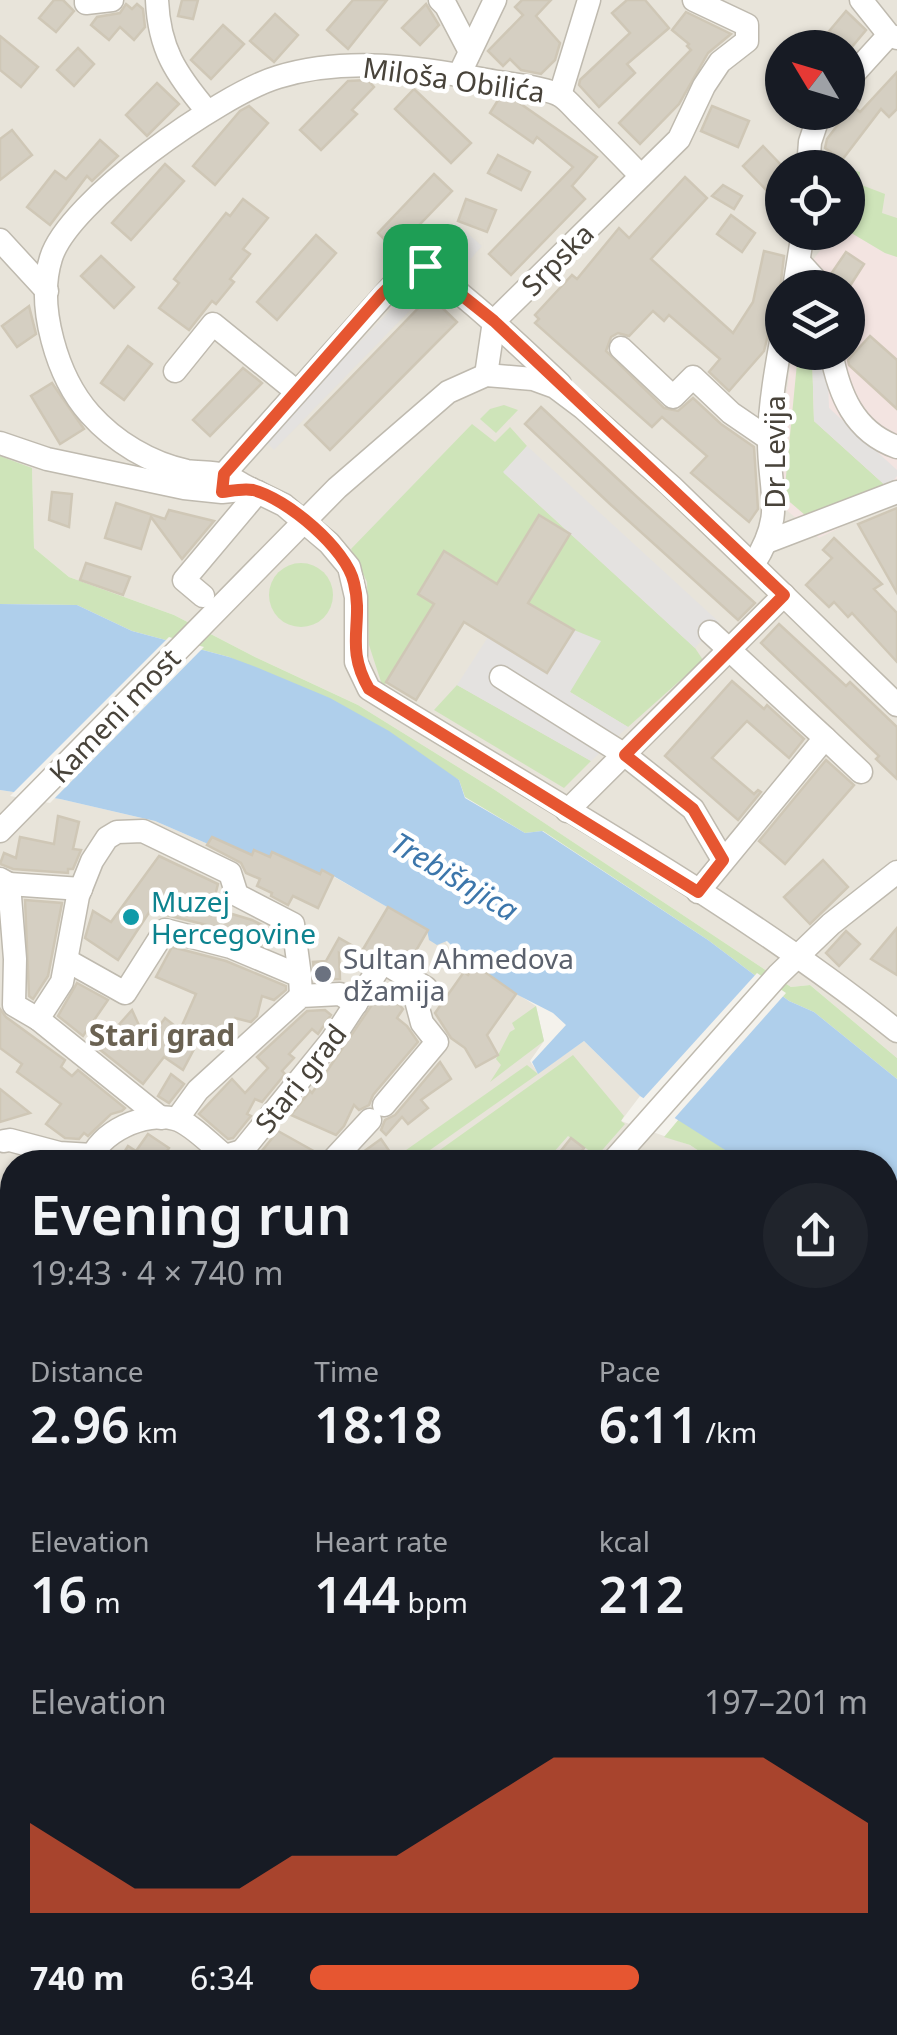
<!DOCTYPE html>
<html lang="en">
<head>
<meta charset="utf-8">
<style>
  body { margin:0; font-family:"Noto Sans",sans-serif; background:#20242c; color:#f1f3f6; height:100vh; display:flex; flex-direction:column; font-size:38px; white-space:nowrap }
  * { box-sizing:border-box; margin:0 }
  p { font-size:32px; color:#9ea1a6 }
  .icon { flex:none; width:55px; height:55px; fill:none; stroke:currentColor; stroke-width:2; stroke-linecap:round; stroke-linejoin:round }
  .map { position:relative; flex:1; overflow:hidden }
  .panel { position:absolute; left:0px; top:1150px; width:898px; height:885px; display:flex; flex-direction:column; background:#171b24; border-radius:40px 40px 0 0; box-shadow:0 2px 8px #0004 }
  .panel>* { flex:none }
  .needle { width:65px; rotate:308deg }
  .controls { position:absolute; left:765px; top:30px; display:grid; gap:20px }
  .controls a { display:grid; place-items:center; width:100px; height:100px; border-radius:50%; background:#171b24; box-shadow:0 2px 8px #0004; font-size:50px }
  .pin { position:absolute; display:grid; place-items:center; width:85px; height:85px; color:#fff; margin:-42px; border-radius:20px; box-shadow:0 5px 15px #0006 }
  .round { display:grid; place-items:center; flex:none; width:105px; height:105px; border-radius:52px; background:#20242c }
  .head { display:flex; align-items:center; justify-content:space-between; height:170px; padding:0 30px }
  h1 { font-size:55px; font-weight:600; line-height:75px }
  .figures { display:grid; grid-template-columns:repeat(3,1fr); gap:15px; height:170px; padding:10px 30px }
  .figures div { display:grid; align-content:center }
  .figures b { font-size:50px; font-weight:600 }
  .figures small { font-size:28px; font-weight:400 }
  .figures p { font-size:28px }
  .chart { height:280px; padding:20px 30px }
  .chart p { display:flex; justify-content:space-between }
  .chart svg { width:100%; height:180px; margin-top:10px; fill:#e65631; opacity:.7 }
  ul { padding:0 30px; list-style:none; font-size:32px }
  li { display:grid; grid-template-columns:160px 120px 1fr; align-items:center; height:75px }
  li i { height:25px; border-radius:12px; background:#e65631 }
  .map>svg:first-child { display:block }
</style>
</head>
<body>
<div class="map">
<svg width="897" height="2035" viewBox="0 0 897 2035">
  <rect width="100%" height="100%" fill="#f4f2ec"/>
  <!-- residential -->
  <g fill="#e8e4da" fill-rule="evenodd">
    <path d="M0,0H897V1058L810,985L791,987L495,790L358,705L255,657L174,615L69,577L34,548L32,469L0,456ZM782,48H848V112H782ZM782,168H848V232H782ZM782,288H848V352H782Z"/>
    <polygon points="0,790 60,799 155,821 208,844 212,837 252,854 254,850 273,852 305,867 322,870 428,930 437,944 445,941 452,952 536,1006 544,1041 530,1061 538,1073 584,1041 640,1096 621,1121 690,1145 715,1162 12,1162 12,2022 885,2022 885,1322 897,1334 897,2035 0,2035"/>
  </g>
  <!-- commercial -->
  <polygon fill="#f4eada" points="0,1896 12,1905 12,2022 301,2022 318,2034 0,2035"/>
  <!-- education -->
  <polygon fill="#ece7d7" points="395,2022 631,2023 646,2035 386,2035"/>
  <!-- medical -->
  <polygon fill="#f3e4e1" points="848,231 885,253 897,257 897,499 819,538 783,507 780,440 792,353 848,352 848,288 806,287 812,261 834,233"/>
  <!-- green -->
  <g fill="#cee4b9">
    <polygon points="848,169 860,172 859,184 885,194 882,213 897,218 897,257 885,253 848,231"/>
    <polygon points="798,353 812,353 814,421 887,487 812,521 784,497"/>
    <polygon points="504,405 518,410 496,433 480,419 490,409"/>
    <polygon points="472,424 495,442 510,427 527,446 504,473 695,648 703,660 628,727 570,692 574,630 528,603 570,534 539,515 497,583 444,552 418,594 434,604 383,688 369,645 367,582 351,549"/>
    <polygon points="0,456 32,468 34,548 69,577 174,615 255,657 358,705 495,790 791,987 810,985 897,1058 897,1079 814,1012 789,1001 708,940 543,831 525,833 465,797 459,780 229,657 132,631 77,605 0,604"/>
    <circle cx="301" cy="595" r="32"/>
    <polygon points="457,685 591,761 564,788 434,710"/>
    <polygon points="536,1006 544,1041 490,1082 501,1065 496,1059 510,1032 515,1029 512,1023"/>
    <polygon points="573,1055 624,1116 621,1121 625,1124 597,1156 568,1136 545,1162 423,1162"/>
    <polygon points="527,1065 538,1074 413,1162 389,1162"/>
    <polygon points="679,1119 744,1162 715,1162 690,1145 664,1137"/>
    <polygon points="12,1418 12,1905 0,1896 0,1436"/>
    <polygon points="631,2023 794,2023 783,2035 646,2035"/>
  </g>
  <!-- parking -->
  <g fill="#e4e2e0">
    <polygon points="456,223 482,246 452,280 426,257"/>
    <polygon points="412,288 422,298 274,450 264,440"/>
    <polygon points="812,353 827,353 829,408 897,470 897,476 887,487 814,421"/>
    <polygon points="527,446 719,622 695,648 503,472"/>
    <polygon points="574,630 601,641 570,692 628,727 591,761 457,685 488,637 547,673"/>
  </g>
  <!-- water -->
  <polygon fill="#afcfeb" points="0,604 77,605 132,631 229,657 256,667 330,698 389,731 459,780 465,798 525,833 542,831 708,940 789,1001 814,1012 897,1079 897,1305 885,1293 885,1162 744,1162 640,1096 584,1041 538,1074 532,1062 566,1025 553,1013 516,994 475,966 470,969 449,955 451,945 447,941 437,945 429,940 427,930 323,870 317,879 305,867 273,852 270,857 255,850 252,854 212,837 208,844 155,821 60,799 0,790"/>
  <!-- pier -->
  <g fill="#f4f2ec">
    <polygon points="169,637 204,647 50,803 10,796"/>
    <polygon points="757,973 786,993 672,1121 640,1102"/>
  </g>
  <!-- building -->
  <g fill="#d5cfc2" stroke="#cfc7b6" stroke-width="2.5">
    <polygon points="54,0 63,0 74,11 56,32 39,18"/>
    <polygon points="182,0 198,0 193,19 178,16"/>
    <polygon points="353,0 387,0 348,49 327,30"/>
    <polygon points="522,0 551,0 536,16 560,43 555,60 541,74 521,70 510,59 503,66 488,51 523,15 515,7"/>
    <polygon points="627,0 645,0 669,28 627,64 635,73 599,107 579,85 580,80 630,33 612,13"/>
    <polygon points="126,4 132,9 137,4 143,9 145,27 134,40 120,27 109,40 91,25 97,17 120,13"/>
    <polygon points="426,4 439,25 420,45 402,28"/>
    <polygon points="846,11 866,30 851,48 815,48"/>
    <polygon points="686,12 731,34 708,53 679,104 640,144 619,123 691,50 687,46 689,44 672,30"/>
    <polygon points="275,14 298,35 274,62 250,41"/>
    <polygon points="223,25 244,44 211,79 191,60"/>
    <polygon points="0,36 38,67 21,87 0,70"/>
    <polygon points="78,48 94,64 74,86 57,70"/>
    <polygon points="897,72 897,109 889,117 881,109 842,160 825,148 827,139 852,106 860,112"/>
    <polygon points="368,80 374,87 352,110 357,114 321,150 300,130 348,81"/>
    <polygon points="157,83 179,104 147,136 126,115"/>
    <polygon points="414,89 471,143 451,163 395,109"/>
    <polygon points="500,97 515,100 597,157 572,186 585,199 511,275 489,254 573,167 537,137 533,143 490,113"/>
    <polygon points="249,106 268,123 215,185 193,166 240,111"/>
    <polygon points="712,106 749,121 738,147 701,131"/>
    <polygon points="12,130 32,155 0,180 0,139"/>
    <polygon points="100,140 118,156 92,181 87,176 50,225 27,207 55,171 66,179"/>
    <polygon points="763,146 782,166 782,190 774,198 743,166"/>
    <polygon points="498,155 530,172 521,190 488,173"/>
    <polygon points="165,164 184,181 131,240 112,223"/>
    <polygon points="434,174 452,191 395,250 378,233"/>
    <polygon points="685,177 707,198 651,259 733,333 753,302 764,251 784,256 778,307 782,308 781,321 770,327 764,351 729,391 709,372 720,359 669,315 664,321 653,311 629,336 618,333 611,337 606,351 664,408 678,411 693,398 721,424 754,447 758,509 749,522 691,473 707,456 662,417 652,427 535,323 539,319 535,315 572,275 577,279 619,228 629,238"/>
    <polygon points="723,185 742,196 734,209 712,196"/>
    <polygon points="243,199 268,218 243,249 250,254 230,279 234,282 216,304 212,301 189,330 159,308 179,283 174,279 226,213 230,216"/>
    <polygon points="466,199 496,210 487,232 458,221"/>
    <polygon points="731,215 755,233 742,252 717,234"/>
    <polygon points="316,235 336,253 277,320 257,302"/>
    <polygon points="846,252 864,264 848,289 837,283 831,274"/>
    <polygon points="101,256 134,287 114,308 81,276"/>
    <polygon points="430,296 457,322 330,450 305,425"/>
    <polygon points="29,306 36,334 17,347 2,326"/>
    <polygon points="870,336 897,360 897,409 849,365 848,360"/>
    <polygon points="128,346 152,364 124,400 101,383"/>
    <polygon points="243,368 262,383 210,436 193,420"/>
    <polygon points="52,383 84,429 60,444 31,396"/>
    <polygon points="541,407 636,496 755,603 738,620 610,504 525,424"/>
    <polygon points="52,492 72,494 69,527 49,520"/>
    <polygon points="116,503 165,519 169,510 214,521 182,559 151,517 141,549 105,538"/>
    <polygon points="897,508 897,593 858,524"/>
    <polygon points="539,515 570,534 528,603 574,630 547,673 464,622 416,700 386,682 434,604 418,594 444,551 497,584"/>
    <polygon points="834,538 882,584 874,589 897,613 897,662 852,613 848,617 834,602 829,607 806,585 832,558 823,550"/>
    <polygon points="86,563 130,577 123,595 80,580"/>
    <polygon points="779,624 846,686 850,682 897,727 897,779 876,759 879,756 761,643"/>
    <polygon points="732,681 764,709 767,705 804,739 789,758 747,721 712,758 754,794 758,790 761,792 738,820 665,756"/>
    <polygon points="826,760 854,785 785,864 759,841"/>
    <polygon points="58,816 79,822 73,849 81,850 73,869 68,869 68,873 13,869 0,864 4,853 16,858 20,837 54,844"/>
    <polygon points="212,837 252,855 254,850 270,857 272,852 320,874 322,870 333,876 318,908 293,896 288,905 271,896 272,893 257,886 260,879 246,873 241,863 207,845"/>
    <polygon points="159,856 218,884 212,908 252,920 272,930 264,945 235,932 150,911 118,960 85,938 93,911 111,922"/>
    <polygon points="823,860 848,887 810,924 784,897"/>
    <polygon points="25,900 62,903 48,976 33,999 29,996"/>
    <polygon points="388,907 428,930 410,961 380,946 362,966 339,953 340,979 315,980 313,962 326,961 339,938 362,951"/>
    <polygon points="897,928 897,975 871,959"/>
    <polygon points="846,931 860,944 839,966 826,953"/>
    <polygon points="172,947 226,961 286,986 286,990 274,1000 262,996 257,1016 251,1022 235,1018 221,1046 201,1036 183,1070 164,1057 143,1084 98,1048 132,1010 147,1043 165,1018 180,1030 196,994 156,977"/>
    <polygon points="475,965 516,994 487,1035 498,1055 476,1067 465,1048 451,1038 435,1013 464,972 468,975"/>
    <polygon points="77,983 108,1000 83,1036 58,1016"/>
    <polygon points="384,987 403,1009 397,1018 407,1026 418,1042 373,1095 369,1105 359,1110 354,1105 344,1126 336,1135 291,1115 310,1091 312,1093"/>
    <polygon points="0,1009 6,1017 65,1060 61,1067 72,1076 78,1070 125,1108 122,1111 111,1114 88,1136 84,1133 79,1139 65,1138 46,1124 61,1104 17,1072 22,1064 0,1048"/>
    <polygon points="325,1010 331,1015 320,1031 318,1034 312,1029 289,1054 294,1058 282,1071 285,1074 262,1102 255,1099 247,1114 251,1116 233,1138 228,1139 199,1114 232,1079 245,1093 268,1068 257,1057 307,1011"/>
    <polygon points="440,1062 451,1079 421,1100 428,1108 408,1124 402,1117 386,1135 381,1130 385,1120 395,1115"/>
    <polygon points="171,1074 184,1084 169,1103 158,1096"/>
    <polygon points="0,1089 30,1113 0,1122"/>
    <polygon points="278,1131 319,1154 316,1162 265,1162 261,1152"/>
    <polygon points="148,1134 169,1148 167,1151 187,1162 118,1162 128,1146 136,1151"/>
    <polygon points="571,1138 584,1148 573,1162 552,1162"/>
    <polygon points="381,1139 390,1152 370,1162 363,1152"/>
  </g>
  <g fill="none" stroke-linecap="round" stroke-linejoin="round">
    <defs>
      <g id="minor">
        <polyline points="86,0 86,3 112,0"/>
        <path d="M157,0C159,49 176,74 207,111"/>
        <polyline points="440,0 446,6 469,50"/>
        <polyline points="861,0 889,35 897,38"/>
        <polyline points="459,75 495,0"/>
        <polyline points="848,80 889,35"/>
        <polyline points="560,95 589,0"/>
        <polyline points="808,168 810,142 820,112"/>
        <polyline points="0,240 47,291"/>
        <polyline points="801,264 823,288"/>
        <polyline points="794,288 803,232"/>
        <polyline points="621,348 673,397 693,377 731,413 769,439"/>
        <path d="M831,352C839,394 854,432 897,447"/>
        <polyline points="175,371 213,324 297,392"/>
        <polyline points="486,375 494,321 679,139 704,86 720,62 747,41 747,25 694,0"/>
        <path d="M0,443L47,459L184,488L222,492L251,489L284,505L329,543L349,567L356,597V662L369,689C546,799 735,901 897,1031"/>
        <path d="M222,489L224,474L409,267L425,266C473,302 516,342 560,384"/>
        <path d="M251,489C242,485 233,478 224,475C213,471 199,473 187,471C150,463 115,442 90,414C57,377 36,306 51,258C68,201 221,94 278,77C347,56 417,67 487,80C506,84 546,87 561,96C569,101 576,111 583,117C602,136 622,156 641,176"/>
        <polyline points="769,541 897,492"/>
        <path d="M753,565C787,512 768,492 769,437C770,403 776,369 782,336"/>
        <polyline points="203,596 184,580 258,492"/>
        <polyline points="501,677 625,755 693,809 723,860"/>
        <polyline points="825,738 861,772"/>
        <polyline points="567,811 784,595"/>
        <polyline points="0,831 337,488 448,392 486,375 533,379 555,387 583,408 671,486 897,705"/>
        <polyline points="0,879 9,884 15,959 14,1005 38,1019"/>
        <polyline points="9,884 81,889"/>
        <polyline points="698,892 825,738 710,632"/>
        <polyline points="68,961 125,993 165,930 231,947 300,976 301,996"/>
        <polyline points="161,1118 38,1019 62,982 78,896 92,861 107,838 117,832 143,831 230,873 237,895 293,924 300,976"/>
        <polyline points="177,1119 198,1090 301,996 340,994 356,1004"/>
        <polyline points="4,1141 10,1140 59,1153 92,1155"/>
        <polyline points="242,1151 332,1040 383,962 426,988 417,1004 422,1023 437,1042 384,1105"/>
        <path d="M90,1162C98,1132 145,1111 175,1119C191,1123 211,1145 225,1156L242,1151L250,1162"/>
        <polyline points="331,1162 370,1120"/>
        <polyline points="612,1162 778,975 831,924 897,872"/>
        <polyline points="0,1263 12,1279"/>
        <polyline points="0,1352 12,1349"/>
        <polyline points="885,1592 897,1602"/>
        <polyline points="885,1927 897,1937"/>
        <polyline points="885,1974 897,1959"/>
        <polyline points="323,2022 338,2035"/>
        <polyline points="834,2035 845,2022"/>
      </g>
    </defs>
    <!-- minor casing -->
    <use href="#minor" stroke="#bfbaaf" stroke-width="25"/>
    <!-- minor -->
    <use href="#minor" stroke="#fff" stroke-width="22"/>
  </g>
  <g fill="none" stroke-linecap="round" stroke-linejoin="round">
    <defs>
      <path id="route" d="M425,266L494,321L784,595L625,755L693,809L723,860L698,892L369,689C344,646 364,624 354,583C347,549 286,498 253,490C243,488 231,491 222,492L224,474L382,294L409,267Z"/>
    </defs>
    <!-- route casing -->
    <use href="#route" stroke="#fff" stroke-width="20"/>
    <!-- route -->
    <use href="#route" stroke="#e65631" stroke-width="12"/>
  </g>
  <!-- markers -->
  <circle fill="#0f9aa8" stroke="#fff" stroke-width="4" cx="131" cy="917" r="10"/>
  <circle fill="#6b7280" stroke="#fff" stroke-width="4" cx="323" cy="974" r="10"/>
  <g text-anchor="middle" dominant-baseline="central" stroke-width="9" stroke-linejoin="round" paint-order="stroke">
    <!-- street labels -->
    <g font-size="28" fill="#48433a" stroke="#fff">
      <text transform="translate(454 79) rotate(8)">Miloša Obilića</text>
      <text transform="translate(557 259) rotate(-45)">Srpska</text>
      <text transform="translate(774 452) rotate(-90)">Dr Levija</text>
      <text transform="translate(114 715) rotate(-46)">Kameni most</text>
      <text transform="translate(300 1078) rotate(-52)">Stari grad</text>
    </g>
    <!-- culture labels -->
    <g font-size="28" fill="#0d838f" stroke="#fff" text-anchor="start">
      <text x="151" y="901">Muzej<tspan x="151" dy="32">Hercegovine</tspan></text>
    </g>
    <!-- worship labels -->
    <g font-size="28" fill="#5b616d" stroke="#fff" text-anchor="start">
      <text x="343" y="958">Sultan Ahmedova<tspan x="343" dy="32">džamija</tspan></text>
    </g>
    <!-- water labels -->
    <g font-size="30" font-style="italic" fill="#3c76ab" stroke="#fff">
      <text transform="translate(455 876) rotate(31)">Trebišnjica</text>
    </g>
    <!-- neighbourhood labels -->
    <g font-size="30" font-weight="bold" fill="#6a6252" stroke="#fff">
      <text x="162" y="1034">Stari grad</text>
    </g>
  </g>
</svg>
<div class="controls">
<a><svg class="needle" viewBox="-14 -14 28 28"><path d="M0-13l5 13h-10z" fill="#e53935"/><path d="M0 13l5-13h-10z" fill="#9ea1a6"/></svg></a>
<a><svg class="icon" aria-label="locate" viewBox="0 0 24 24"><circle cx="12" cy="12" r="6"/><path d="M12 2v4M12 18v4M2 12h4M18 12h4"/></svg></a>
<a><svg class="icon" aria-label="layers" viewBox="0 0 24 24"><path d="M12 4l9 5-9 5-9-5zM3 14l9 5 9-5"/></svg></a>
</div>
<div class="pin" style="left:425px;top:266px;background:#1e9e55"><svg class="icon" aria-label="arrive" viewBox="0 0 24 24"><path d="M6 21V4h12l-3 4 3 4H6"/></svg></div>
<section class="panel">
<div class="head"><div><h1>Evening run</h1><p>19:43 · 4 × 740 m</p></div><a class="round"><svg class="icon" aria-label="share" viewBox="0 0 24 24"><path d="M12 15V3M7 8l5-5 5 5M5 13v7h14v-7"/></svg></a></div>
<div class="figures">
<div><p>Distance</p><b>2.96<small> km</small></b></div>
<div><p>Time</p><b>18:18</b></div>
<div><p>Pace</p><b>6:11<small> /km</small></b></div>
</div>
<div class="figures">
<div><p>Elevation</p><b>16<small> m</small></b></div>
<div><p>Heart rate</p><b>144<small> bpm</small></b></div>
<div><p>kcal</p><b>212</b></div>
</div>
<div class="chart"><p><span>Elevation</span>197–201 m</p>
<svg viewBox="0 0 160 44" preserveAspectRatio="none"><path d="M0 44V22L10 30L20 38L30 38L40 38L50 30L60 30L70 30L80 22L90 14L100 6L110 6L120 6L130 6L140 6L150 14L160 22V44z"/></svg>
</div>
<ul>
<li><b>740 m</b>6:34<i style="width:59%"></i></li>
</ul>
</section>
</div>
</body>
</html>
